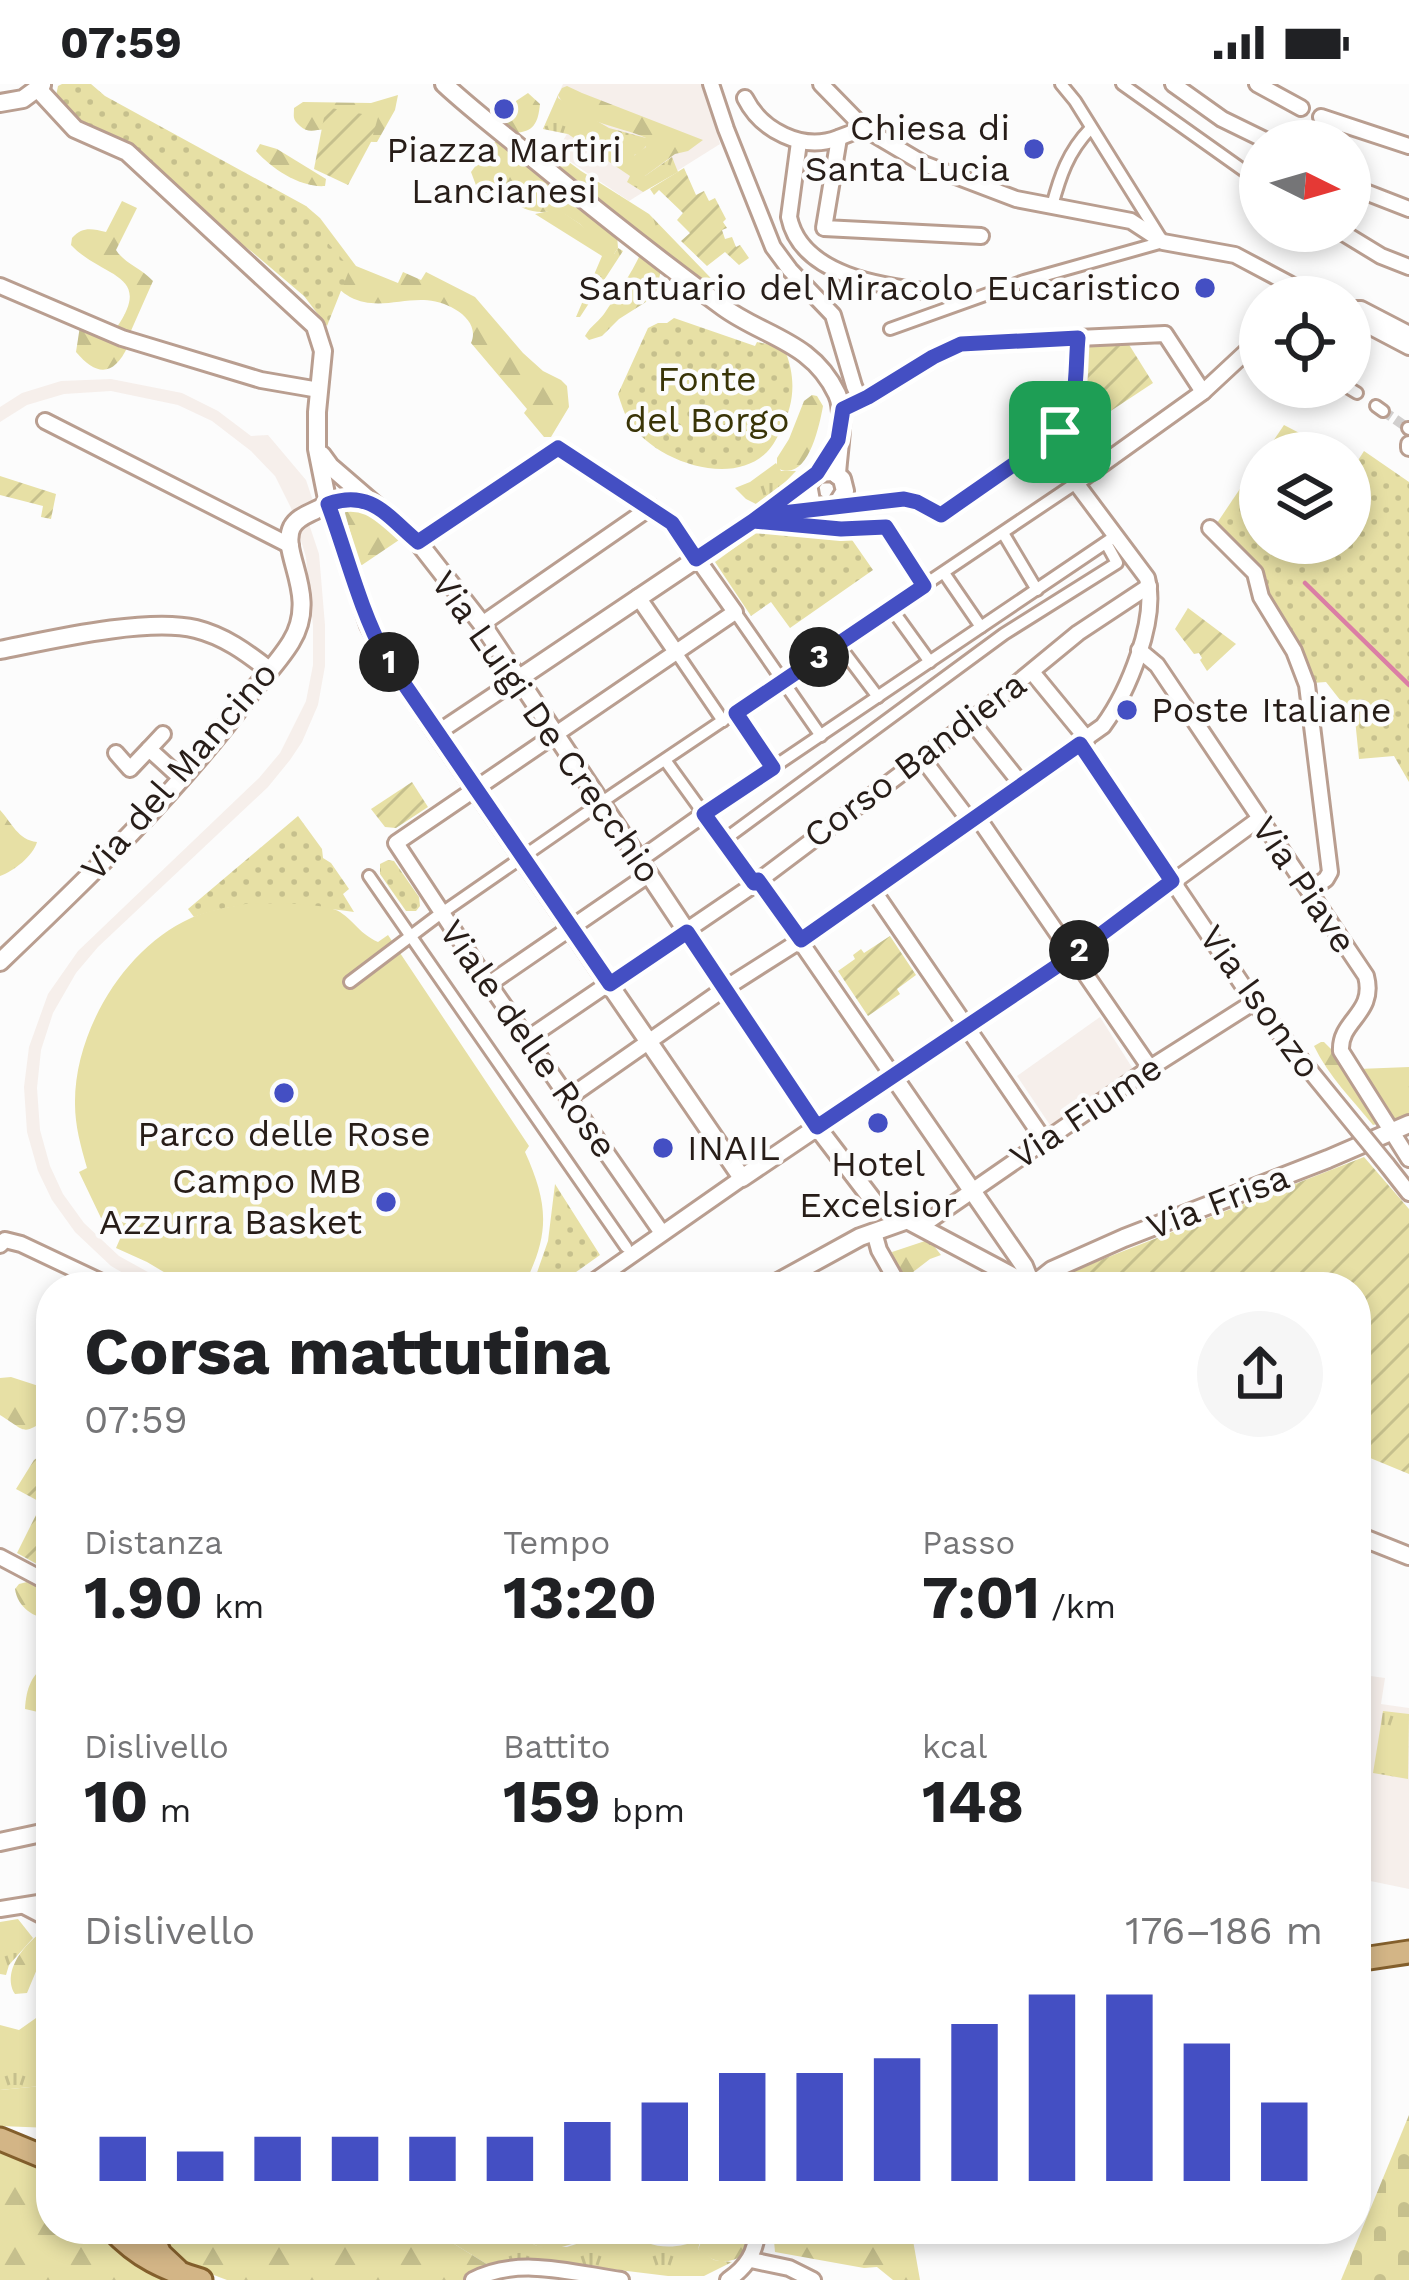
<!DOCTYPE html>
<html lang="it">
<head>
<meta charset="utf-8">
<style>
  body { margin:0; font-family:"Work Sans",sans-serif; background:#f6f6f6; color:#202124; height:100vh; display:flex; flex-direction:column; font-size:45px; white-space:nowrap }
  * { box-sizing:border-box; margin:0 }
  p { font-size:39px; color:#757577 }
  .icon { flex:none; width:66px; height:66px; fill:none; stroke:currentColor; stroke-width:2; stroke-linecap:round; stroke-linejoin:round }
  .map { position:relative; flex:1; overflow:hidden }
  .details { position:absolute; left:36px; top:1188px; width:1335px; height:972px; display:flex; flex-direction:column; background:#fff; border-radius:48px; box-shadow:0 6px 18px #0003 }
  .details>* { flex:none }
  .needle { width:78px; rotate:95deg }
  .tools { position:absolute; left:1239px; top:36px; display:grid; gap:24px }
  .tools a { display:grid; place-items:center; width:132px; height:132px; border-radius:50%; background:#fff; box-shadow:0 6px 18px #0003; font-size:60px }
  .pin { position:absolute; display:grid; place-items:center; width:102px; height:102px; color:#fff; margin:-51px; border-radius:24px; box-shadow:0 6px 18px #0006 }
  .km { position:absolute; width:60px; height:60px; margin:-30px; border-radius:50%; background:#222; color:#fff; font-size:33px; line-height:60px; text-align:center }
  .round { display:grid; place-items:center; flex:none; width:126px; height:126px; border-radius:63px; background:#f6f6f6 }
  .summary { display:flex; align-items:center; justify-content:space-between; height:204px; padding:0 48px }
  h1 { font-size:66px; font-weight:700; line-height:90px }
  .figures { display:grid; grid-template-columns:repeat(3,1fr); gap:18px; height:204px; padding:12px 48px }
  .figures div { display:grid; align-content:center }
  .figures b { font-size:60px; font-weight:700 }
  .figures small { font-size:33px; font-weight:400 }
  .figures p { font-size:33px }
  .chart { height:336px; padding:24px 48px }
  .chart p { display:flex; justify-content:space-between }
  .chart svg { width:100%; height:216px; margin-top:12px; stroke:#444fc3; stroke-width:6 }
  .status { display:flex; justify-content:space-between; align-items:center; height:84px; padding:0 60px; background:#fff; direction:ltr }
  .status svg { height:33px; fill:currentColor }
  .map>svg:first-child { display:block }
</style>
</head>
<body>
<div class="status"><b>07:59</b><svg viewBox="0 0 49 12"><path d="M0 12V9h3v3zM5 12V6h3v6zM10 12V3h3v9zM15 12V0h3v12zM26 1h20v11H26zM47 4h2v5h-2z"/></svg></div>
<div class="map">
<svg width="1409" height="2196" viewBox="0 0 1409 2196">
  <defs>
    <pattern id="grass-tufts" width="24" height="20" patternUnits="userSpaceOnUse" patternTransform="scale(3)"><rect width="24" height="20" fill="#e7e0a5"/><path d="M3 7l-1-3M5 7V3M7 7l1-3M15 17l-1-3M17 17v-4M19 17l1-3" fill="none" stroke="#c6c08d"/></pattern>
    <pattern id="forest-firs" width="22" height="20" patternUnits="userSpaceOnUse" patternTransform="scale(3)"><rect width="22" height="20" fill="#e7e0a5"/><path d="M5 1l3.5 6h-7zM16 11l3.5 6h-7z" fill="#c6c08d"/></pattern>
    <pattern id="cemetery-stones" width="16" height="16" patternUnits="userSpaceOnUse" patternTransform="scale(3)"><rect width="16" height="16" fill="#e7e0a5"/><path d="M2 7V4a2 2 0 0 1 4 0v3zM10 15v-3a2 2 0 0 1 4 0v3z" fill="#c6c08d"/></pattern>
    <pattern id="park-dots" width="8" height="8" patternUnits="userSpaceOnUse" patternTransform="scale(3)"><rect width="8" height="8" fill="#e7e0a5"/><path d="M2 2h.1M6 6h.1" fill="none" stroke="#c6c08d" stroke-width="1.8" stroke-linecap="round"/></pattern>
    <pattern id="garden-furrows" width="10" height="10" patternUnits="userSpaceOnUse" patternTransform="scale(3)"><rect width="10" height="10" fill="#e7e0a5"/><path d="M-1 1l2-2M0 10L10 0M9 11l2-2" fill="none" stroke="#c6c08d"/></pattern>
  </defs>
  <rect width="100%" height="100%" fill="#fcfcfc"/>
  <!-- built -->
  <g fill="#f6efeb">
    <polygon points="563,0 705,0 720,60 629,117 556,68 567,50 543,45"/>
    <polygon points="111,295 182,309 218,327 251,352 268,351 306,396 313,417 303,422 319,470 325,541 325,582 318,621 302,658 290,676 268,703 98,863 76,889 53,929 41,966 37,1004 40,1046 50,1082 63,1110 84,1139 119,1172 175,1203 147,1203 111,1182 75,1148 52,1116 38,1087 27,1048 24,1003 29,963 48,910 78,867 259,694 280,669 306,617 313,581 313,542 306,473 291,424 275,392 251,367 212,337 178,321 111,307 64,310 27,321 0,338 0,323 22,309 61,297"/>
    <polygon points="1100,933 1133,985 1050,1041 1017,992"/>
    <polygon points="1356,1590 1385,1594 1381,1620 1409,1624 1409,1805 1356,1794"/>
  </g>
  <!-- grass -->
  <g fill="url(#grass-tufts)">
    <polygon points="558,11 558,14 609,44 646,54 646,62 640,69 634,71 645,92 672,73 678,88 643,108 627,98 630,92 568,50 543,45"/>
    <polygon points="550,64 581,87 649,130 733,217 725,215 585,110 540,70"/>
    <polygon points="558,125 580,140 614,170 618,164 623,167 580,233 576,233 602,172 535,130"/>
    <polygon points="776,379 781,387 796,387 766,418 760,422 746,415 735,404 750,398"/>
    <polygon points="1409,983 1409,1033 1394,1039 1358,985"/>
    <polygon points="1383,1627 1409,1630 1408,1695 1373,1689"/>
    <polygon points="18,1835 33,1854 9,1881 6,1891 0,1890 0,1838"/>
    <polygon points="46,1927 51,1929 51,2001 0,2006 0,1941 19,1946"/>
    <path d="M443,2145H504L537,2162L567,2163L623,2145H630V2148C648,2166 678,2166 701,2155L698,2165L714,2176L732,2178L704,2192H668L537,2176L503,2177L490,2182L451,2158Z"/>
  </g>
  <!-- forest -->
  <g fill="url(#forest-firs)">
    <path d="M567,2L582,9L703,56L688,67L675,70L645,92L636,90L628,76L646,63V54C621,42 571,37 558,11L562,4Z"/>
    <path d="M528,9L540,20C538,39 534,48 514,49L508,46L505,40L516,17Z"/>
    <path d="M398,11L395,26L377,58C359,59 346,49 328,46C318,44 309,51 300,42C292,35 294,33 294,24L303,18L371,19Z"/>
    <path d="M500,55L617,151L618,164L614,170L608,171L580,140L558,126C531,132 520,124 499,108L487,109L477,104L471,88L492,60Z"/>
    <path d="M260,60L277,65L326,95L325,102C301,104 272,85 256,67Z"/>
    <path d="M122,117L137,124L116,166C124,179 141,184 153,197L130,249L117,243C154,189 102,194 71,161L72,154C83,142 92,145 106,148Z"/>
    <path d="M306,122L320,134L356,182L398,199L403,188L421,196L426,188L475,213L523,269L543,287L561,296L567,302L569,323L551,353H544L524,329L527,325L471,259C482,234 445,216 424,216C399,215 375,226 350,213C320,196 311,156 298,126Z"/>
    <path d="M640,171L661,186L656,208L649,216L619,235L602,252L589,256L585,252C591,241 600,237 606,227C618,209 631,190 640,171Z"/>
    <path d="M80,242L128,262C114,292 97,293 76,268Z"/>
    <path d="M812,311L817,312L823,322C819,344 807,400 777,384V374L789,355L804,317Z"/>
    <polygon points="360,421 399,453 399,456 362,481 359,480 345,429 346,424"/>
    <path d="M0,726C12,739 18,756 37,758C33,772 14,787 0,792Z"/>
    <path d="M1321,958H1324L1337,971L1379,1037L1377,1040L1373,1041C1352,1015 1329,993 1314,962Z"/>
    <polygon points="925,1157 934,1162 941,1171 930,1175 904,1195 896,1187 892,1168"/>
    <path d="M11,1293L51,1306V1334C20,1350 30,1350 0,1331V1294Z"/>
    <path d="M27,1498L51,1510V1536C33,1533 18,1524 15,1505L19,1500Z"/>
    <path d="M50,1580L51,1581V1631L25,1625C26,1606 31,1588 50,1580Z"/>
    <path d="M51,1843V1871L37,1885L27,1909L15,1910C0,1886 29,1853 51,1843Z"/>
    <polygon points="51,2001 51,2044 0,2042 0,2006"/>
    <polygon points="0,2063 51,2079 51,2145 110,2145 188,2196 0,2196"/>
    <polygon points="158,2145 443,2145 451,2158 490,2182 466,2196 227,2196 179,2178 169,2170"/>
    <polygon points="504,2145 623,2145 555,2165 537,2162"/>
    <path d="M707,2145H754L746,2170C727,2181 714,2180 698,2165Z"/>
    <polygon points="773,2145 911,2145 920,2196 893,2196 877,2183 864,2184 775,2168"/>
  </g>
  <!-- cemetery -->
  <polygon fill="url(#cemetery-stones)" points="1409,2031 1409,2196 1341,2196"/>
  <!-- park -->
  <g fill="url(#park-dots)">
    <polygon points="62,0 91,0 105,12 306,122 327,158 350,184 327,242 304,212 251,167 224,148 142,69 77,38 64,28 56,12 58,2"/>
    <path d="M674,234L755,262L757,258L784,264C796,292 795,317 782,344C778,352 773,362 767,368C731,405 652,376 628,336C624,329 621,319 618,310L648,244L658,239H667Z"/>
    <polygon points="1284,341 1338,369 1265,369"/>
    <polygon points="1364,367 1409,398 1409,698 1394,672 1359,675 1355,635 1326,598 1312,599 1269,513 1259,487 1215,442 1260,375 1260,459 1350,459 1350,375 1357,378"/>
    <polygon points="759,446 850,453 873,486 790,544 771,518 751,532 715,478"/>
    <path d="M298,732L322,765L323,774L331,779L349,805L343,810L354,828C300,821 246,813 194,833L188,825Z"/>
    <polygon points="388,776 394,777 419,813 420,822 416,827 406,827 380,790 380,780"/>
    <polygon points="555,1100 600,1171 555,1203 532,1203 548,1157"/>
  </g>
  <!-- garden -->
  <g fill="url(#garden-furrows)">
    <polygon points="326,23 378,33 371,58 348,101 314,85"/>
    <polygon points="684,84 696,111 704,107 709,117 715,114 726,135 723,138 727,144 722,146 725,155 732,153 736,163 740,161 749,174 739,181 725,168 707,182 681,157 690,149 677,136 683,129 659,106 654,111 650,105"/>
    <path d="M1128,259L1153,299L1091,340C1078,307 1079,294 1088,260Z"/>
    <polygon points="0,392 56,410 51,435 41,433 43,422 0,411"/>
    <polygon points="1188,524 1236,560 1207,587 1200,576 1202,574 1199,569 1194,570 1175,545"/>
    <polygon points="412,698 428,723 396,744 385,743 371,725"/>
    <polygon points="890,852 916,891 897,905 900,910 868,932 838,887 855,875 853,871 861,865 864,869"/>
    <polygon points="1364,1073 1409,1125 1409,1390 1363,1371 1356,1384 1356,1203 1062,1203 1052,1195"/>
    <polygon points="44,1369 51,1372 51,1463 44,1484 17,1469 42,1419 16,1405 34,1376"/>
  </g>
  <!-- pitch -->
  <path fill="#e7e0a5" d="M245,820C264,819 326,818 340,828C355,838 360,850 378,858L388,851L529,1062L525,1068C549,1121 550,1151 523,1203H189L147,1178L116,1164L123,1148L101,1134L79,1088L87,1084C81,1063 75,1042 75,1020C74,948 124,864 191,834C208,826 226,824 245,820Z"/>
  <g fill="none" stroke-linecap="round" stroke-linejoin="round">
    <!-- stream -->
    <polyline stroke="#db7ea5" stroke-width="4.5" points="1305,499 1409,601"/>
    <!-- pedestrian-tunnel -->
    <polyline stroke="#d1cfce" stroke-width="10" stroke-dasharray="10 5" stroke-linecap="butt" points="1383,327 1408,344"/>
    <defs>
      <g id="pedestrian">
        <polyline points="1122,0 1260,98"/>
        <path d="M1052,122C1060,92 1068,68 1090,45"/>
        <polyline points="890,245 1024,197 1163,158 1075,17 1061,0"/>
        <polyline points="1347,303 1357,309"/>
        <polyline points="1376,322 1383,327"/>
        <polyline points="1408,344 1409,345"/>
        <polyline points="768,438 841,445 887,443 924,502"/>
        <polyline points="1003,449 1037,506"/>
        <polyline points="944,489 981,543"/>
        <polyline points="891,524 930,578"/>
        <polyline points="735,528 821,652"/>
        <polyline points="838,560 878,613"/>
        <polyline points="676,568 723,637"/>
        <polyline points="736,629 773,684"/>
        <polyline points="665,676 704,730 1114,453"/>
        <polyline points="724,756 1004,550 1117,479 1106,459"/>
        <polyline points="369,792 626,1163"/>
        <polyline points="350,898 436,833 615,709 1076,399"/>
      </g>
      <g id="minor">
        <polyline points="711,0 726,45 773,163 790,186 833,231 854,302 857,309 868,313"/>
        <polyline points="821,0 865,45 924,80 1016,115 1131,137 1163,158 1235,171 1314,213"/>
        <polyline points="1173,0 1222,35 1267,57"/>
        <polyline points="1257,0 1301,24"/>
        <path d="M745,14C761,46 802,68 838,54C847,51 854,47 865,45"/>
        <polyline points="1321,33 1409,62"/>
        <polyline points="839,54 824,144 981,152"/>
        <path d="M799,58L789,133C801,192 884,203 933,208"/>
        <polyline points="1350,102 1409,125"/>
        <polyline points="1340,147 1381,172 1409,183"/>
        <polyline points="0,202 122,254 261,296 319,306"/>
        <polyline points="1350,225 1361,225 1409,250"/>
        <polyline points="1350,232 1409,263"/>
        <polyline points="1078,254 1165,250 1203,308"/>
        <polyline points="45,337 291,462"/>
        <polyline points="1409,360 1409,364"/>
        <path d="M835,423L904,415L918,418L942,431L1058,352C1077,323 1075,288 1078,254L961,260L933,273L868,313L843,325"/>
        <polyline points="1210,444 1255,489 1261,513 1294,567 1307,601 1330,788 1326,795 1309,807"/>
        <polyline points="418,458 558,365 672,439 735,528 396,759 489,900 662,1149"/>
        <polyline points="638,513 676,568"/>
        <polyline points="482,540 651,423"/>
        <path d="M1139,566L1157,581L1366,892C1376,930 1339,936 1341,967L1409,1075"/>
        <polyline points="1032,588 1087,655"/>
        <polyline points="971,637 1022,701"/>
        <polyline points="437,649 518,595"/>
        <polyline points="1080,660 1254,918 1360,1048"/>
        <polyline points="149,665 163,650"/>
        <polyline points="116,669 130,685 149,665 182,695"/>
        <polyline points="922,674 969,736"/>
        <polyline points="976,731 1150,984"/>
        <polyline points="639,776 704,730 754,799"/>
        <polyline points="758,796 893,992 1072,872 1259,735"/>
        <polyline points="873,806 1044,1056"/>
        <polyline points="489,900 648,791"/>
        <polyline points="527,955 749,804 971,637 1078,549 1149,502"/>
        <path d="M568,1014L724,905L801,856L1103,642C1128,608 1158,536 1147,494L1076,399L1203,308L1260,255"/>
        <polyline points="1387,1081 1409,1109"/>
        <polyline points="920,1143 1150,984 1254,918"/>
        <polyline points="874,1148 879,1166 900,1203"/>
        <polyline points="0,1161 5,1156 21,1160 112,1203"/>
        <polyline points="586,1203 742,1094"/>
        <polyline points="927,1203 929,1201"/>
        <polyline points="0,1473 51,1500"/>
        <polyline points="24,1822 51,1836"/>
        <polyline points="0,1825 51,1817"/>
        <polyline points="751,2176 789,2184 813,2196"/>
        <path d="M473,2196C518,2172 573,2189 621,2196"/>
        <path d="M728,2196C748,2182 755,2169 758,2145"/>
      </g>
      <g id="tertiary">
        <path d="M444,0C473,27 505,51 535,76C597,127 659,176 723,223C764,253 812,257 837,310C846,329 838,368 837,391"/>
        <polyline points="38,5 75,45 127,68 315,242 323,267 317,328 317,365 328,420 369,541 385,572 437,649 742,1094 893,992 1024,1182 1032,1202"/>
        <polyline points="0,19 23,15 42,1"/>
        <polyline points="322,371 330,382 418,458 482,540 817,1043 875,1119 1033,1203"/>
        <polyline points="765,433 835,423 845,407 842,395 833,388 817,389 808,400 811,417 820,424"/>
        <path d="M0,566C50,556 147,533 196,545C224,552 246,568 269,586"/>
        <polyline points="518,595 753,437 810,395"/>
        <path d="M0,878C89,793 178,708 251,609C264,593 280,576 291,558C320,511 279,469 292,443C297,434 306,431 314,427C333,417 346,414 367,416"/>
        <polyline points="1032,1202 1052,1186 1124,1154 1328,1075 1409,1040"/>
        <polyline points="769,1203 860,1153 905,1137"/>
        <polyline points="1356,1451 1409,1472"/>
        <polyline points="0,1758 51,1747"/>
      </g>
      <g id="primary">
        <polyline points="1356,1876 1409,1868"/>
        <polyline points="0,2055 51,2076"/>
        <path d="M112,2145C138,2173 164,2185 201,2196"/>
        <polyline points="149,2145 160,2170 177,2186"/>
      </g>
    </defs>
    <!-- pedestrian casing -->
    <use href="#pedestrian" stroke="#b99e90" stroke-width="16"/>
    <!-- minor casing -->
    <use href="#minor" stroke="#b99e90" stroke-width="20"/>
    <!-- tertiary casing -->
    <use href="#tertiary" stroke="#b99e90" stroke-width="22"/>
    <!-- primary casing -->
    <use href="#primary" stroke="#835f2c" stroke-width="27"/>
    <!-- pedestrian -->
    <use href="#pedestrian" stroke="#fff" stroke-width="10"/>
    <!-- minor -->
    <use href="#minor" stroke="#fff" stroke-width="14"/>
    <!-- tertiary -->
    <use href="#tertiary" stroke="#fff" stroke-width="16"/>
    <!-- primary -->
    <use href="#primary" stroke="#d3b586" stroke-width="21"/>
    <defs>
      <polyline id="minor-bridge" points="1360,1048 1387,1081"/>
    </defs>
    <!-- minor-bridge casing -->
    <use href="#minor-bridge" stroke="#b99e90" stroke-width="20" stroke-linecap="butt"/>
    <!-- minor-bridge -->
    <use href="#minor-bridge" stroke="#fff" stroke-width="14"/>
  </g>
  <g fill="none" stroke-linecap="round" stroke-linejoin="round">
    <defs>
      <path id="route" d="M1060,348L941,431L917,418L904,415L774,430L753,437L696,475L672,439L558,364L418,458C387,432 371,405 328,420C347,471 359,523 385,572L610,900L687,848L817,1043L1072,872L1172,797L1080,660L801,856L758,796L754,799L704,730L773,684L736,629L924,502L886,443L841,445L753,437L817,389L838,356L843,325L868,313L933,273L961,260L1078,254C1075,284 1079,323 1060,348"/>
    </defs>
    <!-- route casing -->
    <use href="#route" stroke="#fff" stroke-width="24"/>
    <!-- route -->
    <use href="#route" stroke="#444fc3" stroke-width="15"/>
  </g>
  <!-- markers -->
  <g fill="#444fc3" stroke="#fcfcfc" stroke-width="4.5">
    <circle cx="504" cy="25" r="12"/>
    <circle cx="1034" cy="65" r="12"/>
    <circle cx="1205" cy="204" r="12"/>
    <circle cx="1127" cy="626" r="12"/>
    <circle cx="284" cy="1009" r="12"/>
    <circle cx="878" cy="1039" r="12"/>
    <circle cx="663" cy="1064" r="12"/>
    <circle cx="386" cy="1118" r="12"/>
  </g>
  <g text-anchor="middle" dominant-baseline="central" stroke-width="9" stroke-linejoin="round" paint-order="stroke">
    <!-- poi labels -->
    <g font-size="36" fill="#271d18" stroke="#fcfcfc" text-anchor="end">
      <text x="1010" y="44">Chiesa di<tspan x="1010" dy="41">Santa Lucia</tspan></text>
      <text x="504" y="66" text-anchor="middle">Piazza Martiri<tspan x="504" dy="41">Lancianesi</tspan></text>
      <text x="1181" y="204">Santuario del Miracolo Eucaristico</text>
      <text x="1151" y="626" text-anchor="start">Poste Italiane</text>
      <text x="284" y="1050" text-anchor="middle">Parco delle Rose</text>
      <text x="687" y="1064" text-anchor="start">INAIL</text>
      <text x="878" y="1080" text-anchor="middle">Hotel<tspan x="878" dy="41">Excelsior</tspan></text>
      <text x="362" y="1097">Campo MB<tspan x="362" dy="41">Azzurra Basket</tspan></text>
    </g>
    <!-- park labels -->
    <g font-size="36" fill="#393407" stroke="#fcfcfc">
      <text x="707" y="295">Fonte<tspan x="707" dy="41">del Borgo</tspan></text>
    </g>
    <!-- street labels -->
    <g font-size="36" fill="#271d18" stroke="#fcfcfc">
      <text transform="translate(546 643) rotate(55)">Via Luigi De Crecchio</text>
      <text transform="translate(915 676) rotate(-37)">Corso Bandiera</text>
      <text transform="translate(179 687) rotate(-49)">Via del Mancino</text>
      <text transform="translate(1304 801) rotate(56)">Via Piave</text>
      <text transform="translate(1260 918) rotate(54)">Via Isonzo</text>
      <text transform="translate(528 955) rotate(55)">Viale delle Rose</text>
      <text transform="translate(1086 1028) rotate(-34)">Via Fiume</text>
      <text transform="translate(1218 1118) rotate(-21)">Via Frisa</text>
    </g>
  </g>
</svg>
<div class="tools">
<a><svg class="needle" viewBox="-14 -14 28 28"><path d="M0-13l5 13h-10z" fill="#e53935"/><path d="M0 13l5-13h-10z" fill="#757577"/></svg></a>
<a><svg class="icon" aria-label="locate" viewBox="0 0 24 24"><circle cx="12" cy="12" r="6"/><path d="M12 2v4M12 18v4M2 12h4M18 12h4"/></svg></a>
<a><svg class="icon" aria-label="layers" viewBox="0 0 24 24"><path d="M12 4l9 5-9 5-9-5zM3 14l9 5 9-5"/></svg></a>
</div>
<div class="pin" style="left:1060px;top:348px;background:#1e9e55"><svg class="icon" aria-label="arrive" viewBox="0 0 24 24"><path d="M6 21V4h12l-3 4 3 4H6"/></svg></div>
<b class="km" style="left:389px;top:578px">1</b>
<b class="km" style="left:1079px;top:866px">2</b>
<b class="km" style="left:819px;top:573px">3</b>
<section class="details">
<div class="summary"><div><h1>Corsa mattutina</h1><p>07:59</p></div><a class="round"><svg class="icon" aria-label="share" viewBox="0 0 24 24"><path d="M12 15V3M7 8l5-5 5 5M5 13v7h14v-7"/></svg></a></div>
<div class="figures">
<div><p>Distanza</p><b>1.90<small> km</small></b></div>
<div><p>Tempo</p><b>13:20</b></div>
<div><p>Passo</p><b>7:01<small> /km</small></b></div>
</div>
<div class="figures">
<div><p>Dislivello</p><b>10<small> m</small></b></div>
<div><p>Battito</p><b>159<small> bpm</small></b></div>
<div><p>kcal</p><b>148</b></div>
</div>
<div class="chart"><p><span>Dislivello</span>176–186 m</p>
<svg viewBox="0 0 160 44" preserveAspectRatio="none"><path d="M5 44V35M15 44V38M25 44V35M35 44V35M45 44V35M55 44V35M65 44V32M75 44V28M85 44V22M95 44V22M105 44V19M115 44V12M125 44V6M135 44V6M145 44V16M155 44V28"/></svg>
</div>
</section>
</div>
</body>
</html>
